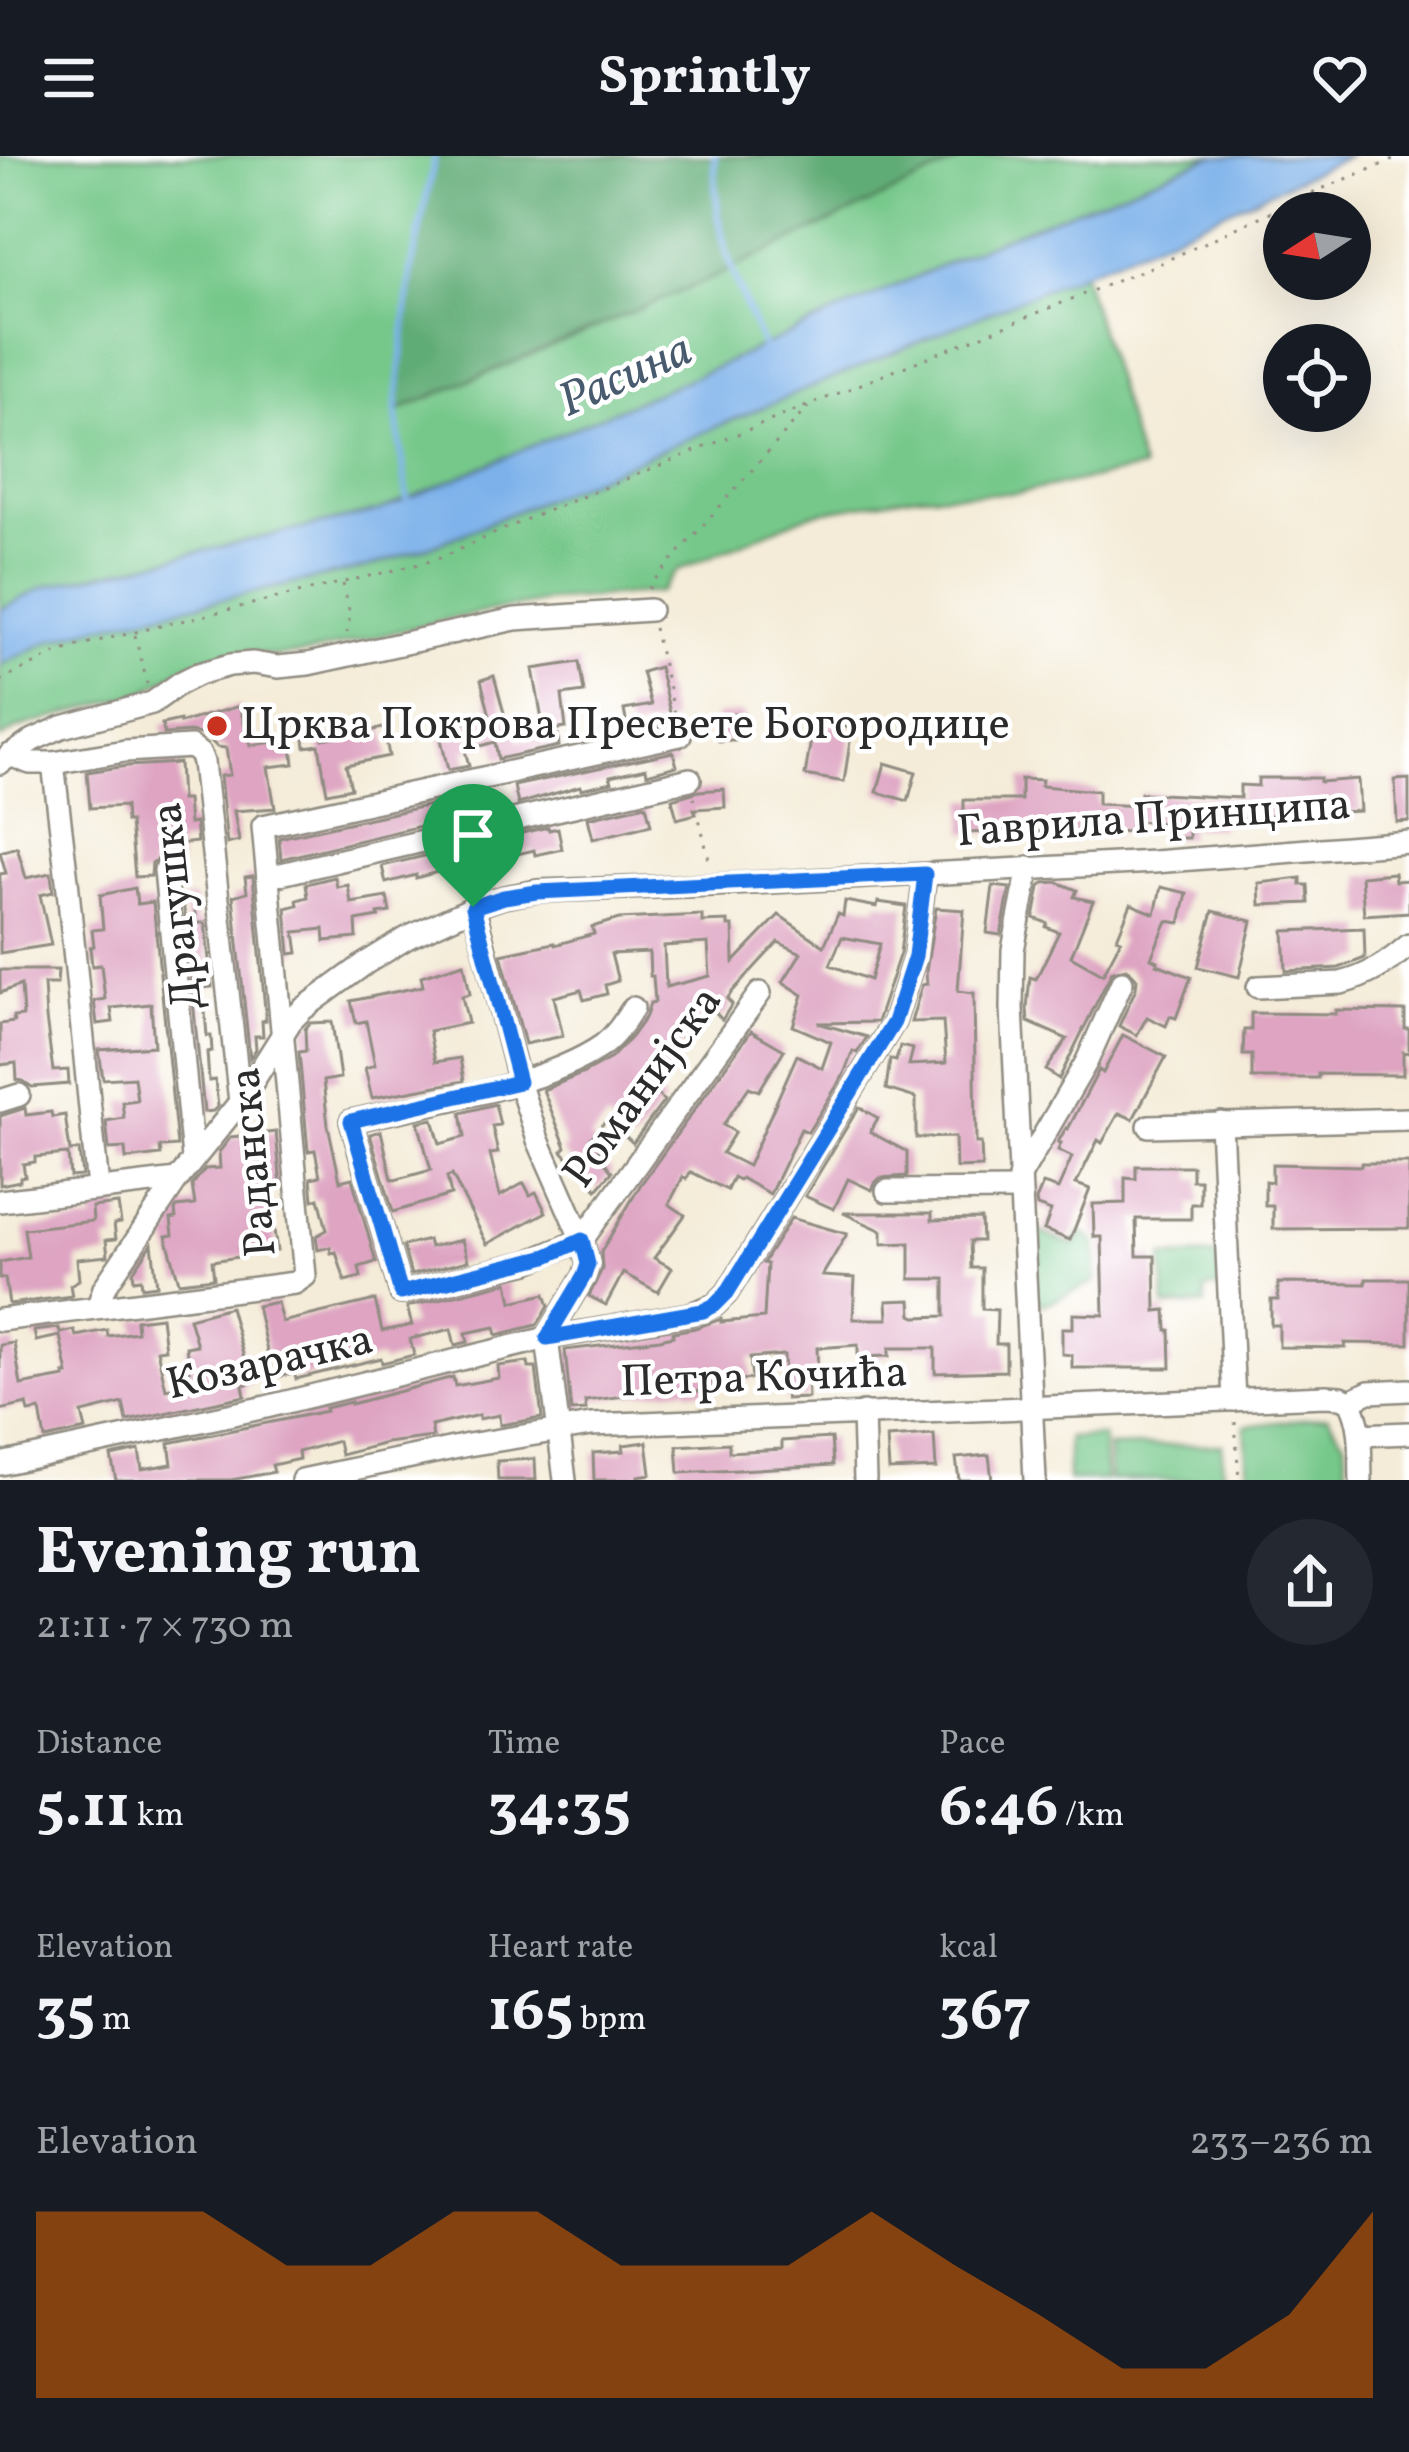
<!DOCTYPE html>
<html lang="en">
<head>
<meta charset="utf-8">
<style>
  body { margin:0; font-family:Vollkorn,serif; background:#242831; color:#f1f3f6; height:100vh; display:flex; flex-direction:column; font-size:45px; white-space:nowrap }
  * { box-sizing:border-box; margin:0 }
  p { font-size:39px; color:#9ea1a6 }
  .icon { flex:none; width:66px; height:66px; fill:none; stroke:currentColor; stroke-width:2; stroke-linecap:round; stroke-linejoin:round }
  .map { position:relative; height:1324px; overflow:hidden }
  .panel { display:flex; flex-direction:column; background:#171b24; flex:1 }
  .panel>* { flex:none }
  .needle { width:78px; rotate:258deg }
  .tools { position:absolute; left:1263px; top:36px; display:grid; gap:24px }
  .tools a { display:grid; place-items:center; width:108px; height:108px; border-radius:50%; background:#171b24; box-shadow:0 12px 48px #0002; font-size:60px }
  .pin { position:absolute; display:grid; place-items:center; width:102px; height:102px; color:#fff; margin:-123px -51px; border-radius:50% 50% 50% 0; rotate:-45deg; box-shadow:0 0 12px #0007 }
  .pin .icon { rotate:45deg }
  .round { display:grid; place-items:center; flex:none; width:126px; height:126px; border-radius:63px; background:#242831 }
  .headline { display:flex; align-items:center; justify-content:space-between; height:204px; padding:0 36px }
  h1 { font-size:66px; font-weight:700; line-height:90px }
  .stats { display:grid; grid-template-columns:repeat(3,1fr); gap:18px; height:204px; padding:12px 36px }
  .stats div { display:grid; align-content:center }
  .stats b { font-size:60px; font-weight:700 }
  .stats small { font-size:33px; font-weight:400 }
  .stats p { font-size:33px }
  .chart { height:336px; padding:24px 36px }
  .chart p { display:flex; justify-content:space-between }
  .chart svg { width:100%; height:216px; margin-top:12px; fill:#b45309; opacity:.7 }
  header { display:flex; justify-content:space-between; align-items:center; height:156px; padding:0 36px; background:#171b24; font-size:54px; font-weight:700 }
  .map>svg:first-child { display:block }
</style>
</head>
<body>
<header><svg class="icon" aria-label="menu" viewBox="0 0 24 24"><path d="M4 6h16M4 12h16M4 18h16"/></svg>Sprintly<svg class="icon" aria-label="heart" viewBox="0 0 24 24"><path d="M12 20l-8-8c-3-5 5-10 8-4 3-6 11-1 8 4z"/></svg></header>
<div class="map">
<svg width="1409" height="1324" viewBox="0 0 1409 1324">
  <rect width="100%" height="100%" fill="#fff"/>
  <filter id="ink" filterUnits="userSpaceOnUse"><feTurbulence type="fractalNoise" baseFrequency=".00833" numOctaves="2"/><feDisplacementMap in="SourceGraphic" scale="24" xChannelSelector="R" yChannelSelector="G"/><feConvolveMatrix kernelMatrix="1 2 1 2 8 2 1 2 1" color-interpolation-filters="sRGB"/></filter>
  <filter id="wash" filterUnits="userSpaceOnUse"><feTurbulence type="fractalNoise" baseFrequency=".004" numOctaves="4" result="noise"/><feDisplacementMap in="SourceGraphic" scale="48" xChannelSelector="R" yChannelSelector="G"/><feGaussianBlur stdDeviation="2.7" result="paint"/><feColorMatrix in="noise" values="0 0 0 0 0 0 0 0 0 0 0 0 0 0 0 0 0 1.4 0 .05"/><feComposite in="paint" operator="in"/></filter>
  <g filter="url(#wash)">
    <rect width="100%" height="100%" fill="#f4ecd8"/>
    <!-- green -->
    <g fill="#76c88a" stroke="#507a5a" stroke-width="3">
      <polygon points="0,0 435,0 411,115 398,255 703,126 970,0 1213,0 998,84 712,213 380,355 44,431 0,454"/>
      <polygon points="1082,116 1142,313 1018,337 917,339 810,358 676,415 660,436 549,445 452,462 310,497 277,500 247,496 232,499 186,510 143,537 18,572 0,583 0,509 50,485 100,470 369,411 440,387"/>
      <polygon points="1040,1076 1074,1090 1081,1076 1096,1086 1096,1126 1043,1149 1030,1135 1030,1077"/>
      <polygon points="1218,1099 1219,1132 1205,1133 1205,1149 1165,1151 1163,1101"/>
      <polygon points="1327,1260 1345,1285 1348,1324 1248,1324 1245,1270"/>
      <polygon points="1103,1280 1106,1324 1068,1324 1068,1282"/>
      <polygon points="1222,1288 1223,1324 1110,1324 1109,1291"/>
    </g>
    <!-- forest -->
    <polygon fill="#60ac76" stroke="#466c50" stroke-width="3" points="435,0 970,0 704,126 396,255 411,115"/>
    <!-- water -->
    <polygon fill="#7bb1ea" stroke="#536e8a" stroke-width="3" points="1213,0 1350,0 1168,81 440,387 369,411 100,470 50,485 0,509 0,454 44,431 380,355 712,213 998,84"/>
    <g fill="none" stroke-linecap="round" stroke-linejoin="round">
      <!-- stream -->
      <g stroke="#7bb1ea" stroke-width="6">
        <path d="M715,0C712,74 736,131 766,197"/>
        <polyline points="408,347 396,255 411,115 435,0"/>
      </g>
    </g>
    <g id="blocks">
      <!-- building -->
      <g fill="#dea4c2" fill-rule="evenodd">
        <polygon points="579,506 584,536 562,539 566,572 544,575 533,513"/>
        <polygon points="659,511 672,565 628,575 624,554 651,549 642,516"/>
        <polygon points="494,520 507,568 515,567 518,585 558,579 559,590 498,603 495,586 465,594 469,610 448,614 436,561 449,558 452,570 490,560 481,524"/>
        <polygon points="239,550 251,589 291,584 294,608 268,611 275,652 234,655 239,685 227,688 220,620 230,619 226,592 217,591 205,579 190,576 164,578 162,568 180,564 180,567"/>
        <polygon points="743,557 745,583 718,585 716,559"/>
        <polygon points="814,566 852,572 844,626 805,619"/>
        <polygon points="322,572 323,583 384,572 389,600 346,609 351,632 327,637 319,589 305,591 303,574"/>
        <polygon points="673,596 677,610 647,618 646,612 610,620 612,626 581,633 580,630 518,648 514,630"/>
        <polygon points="179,607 181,644 187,644 189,668 195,667 197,686 178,688 180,712 172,701 162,699 152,707 151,720 135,721 130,666 126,666 125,650 90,652 87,616 127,610"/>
        <polygon points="885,607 916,616 908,645 877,636"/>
        <polygon points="1258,622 1320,622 1320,626 1358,623 1360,655 1271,659 1271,664 1221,661 1221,672 1189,672 1189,682 1172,682 1172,667 1132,665 1131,676 1117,675 1117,680 992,673 992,676 964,677 964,644 1021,644 1021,623 1042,624 1041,630 1098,635 1098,648 1140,650 1141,637 1240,642 1240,629 1258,630"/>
        <polygon points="1409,623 1409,665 1397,666 1395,624"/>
        <polygon points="724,633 725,651 694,653 696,658 677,663 672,643 699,635"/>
        <polygon points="476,639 480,656 281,703 279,682"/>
        <polygon points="646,649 651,669 593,683 588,662"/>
        <polygon points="548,671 549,674 558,672 562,693 535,699 534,694 509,700 506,685 478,691 481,704 416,722 416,719 386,727 382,710"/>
        <polygon points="17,691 26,722 51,717 53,736 40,739 51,789 0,797 0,718 6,717 0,696"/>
        <polygon points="1394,717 1395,725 1409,724 1409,756 1364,759 1361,720"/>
        <polygon points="253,720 266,864 262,865 263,880 255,880 256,893 250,902 233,740 247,736 245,721"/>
        <polygon points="335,721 337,731 348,729 351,747 387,741 390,756 378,758 379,761 356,765 357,782 325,785 324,773 295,776 298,797 290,798 286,752 298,749 297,744 308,741 306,728"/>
        <polygon points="1301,722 1301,729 1308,729 1309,747 1260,749 1259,727"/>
        <polygon points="1057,726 1077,734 1074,741 1093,745 1071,800 1103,818 1121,784 1117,782 1131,748 1155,758 1161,731 1187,737 1180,767 1167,765 1151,802 1158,805 1157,808 1191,821 1176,862 1170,860 1166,870 1147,861 1137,879 1119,870 1136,832 1137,823 1127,812 1112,815 1059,923 1046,914 1067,883 1028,866 1027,852 1030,821 1036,823 1059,776 1046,771 1047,767 1034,762 1040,731 1044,727"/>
        <polygon points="993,730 1010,732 1001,779 987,777"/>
        <polygon points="135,732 137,748 153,746 177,990 160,991 161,999 126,1003 125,992 109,993 106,965 124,962 122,946 137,944 134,921 103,923 99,894 154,890 151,848 111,852 113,866 97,868 94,845 105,843 101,809 92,810 90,791 94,790 92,774 103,773 100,739"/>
        <polygon points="194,742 196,767 205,767 212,831 203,832 207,880 211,880 212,895 207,896 209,925 215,924 218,950 213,955 204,956 183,743"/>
        <path d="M845,745L877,751L878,746L906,750L900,797L877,866L818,867L867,881L857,897L853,895L843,920L808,976L801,973L770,1038L741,1022L739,1024L733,1021L727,1034L691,1016L686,1023L683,1021L669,1048L685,1059L654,1102L672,1112L658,1136L623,1117L606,1149L589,1140L602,1113L601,1096L641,1028L751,875L784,894L759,935L749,931L723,969L735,976L722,997L748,1010L797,899L822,912L831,886L793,870L803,839L783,826L801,797L778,786L732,836L727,843L732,848L722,864L710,850L682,881L686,885L670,901L676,908L652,933L664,945L633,987L607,963L590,983L600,993L597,996L612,1016L597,1033L562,995L566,991L543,934L584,917L611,902L631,881L646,860L650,847L655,846L653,820H650L649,796L611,798L618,825L605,829L607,838L584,844L581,834L554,841L563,880L525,888L501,798L554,787L555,789L594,778L592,771L619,763L702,759V766L728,765V770H733L734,806L779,759L824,790L838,758L843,760ZM842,781L880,788L870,824L830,809ZM708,787L710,820L666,831L664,790Z"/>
        <polygon points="936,752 964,754 958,835 974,837 976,987 981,987 982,1011 956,1012 955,981 916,982 916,942 886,933 890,903 896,905 900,890 913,893 909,909 946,907 943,865 911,866 922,829 927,828 926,815"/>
        <polygon points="1213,755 1252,765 1239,821 1198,811"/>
        <polygon points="1364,772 1365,802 1339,812 1286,815 1284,775"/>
        <polygon points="464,807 470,838 462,840 468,867 429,875 435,906 460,902 464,925 372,942 365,912 375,909 366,865 356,867 351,845 423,830 421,820"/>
        <polygon points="0,814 58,814 57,828 44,828 46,862 53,915 68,914 69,928 32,931 23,925 17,924 16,907 0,909 0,868 14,866 13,861 23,860 21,829 0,837"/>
        <polygon points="1336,854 1405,855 1405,873 1409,873 1409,897 1403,896 1403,919 1318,918 1318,922 1252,922 1252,899 1243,899 1244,874 1251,874 1251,857 1336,858"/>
        <polygon points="332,866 340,922 323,925 328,969 340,1025 352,1022 376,1106 359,1111 361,1121 345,1125 336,1096 331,1097 330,1091 318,1094 316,1080 327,1074 319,1042 313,1044 311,1022 320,1020 315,994 308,995 299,896 306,895 305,873 310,867"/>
        <polygon points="1123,879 1166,901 1133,963 1119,957 1102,987 1098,984 1076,1028 1090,1033 1070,1084 1044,1074 1051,1055 1037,1050 1036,1044 1043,1028 1058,1033 1072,1001 1058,994 1061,987 1058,986 1066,972 1068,973 1099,914 1103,917"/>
        <polygon points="495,948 500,969 492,970 498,997 490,998 500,1040 524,1027 530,1039 536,1036 546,1056 487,1088 452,1019 447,1021 451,1039 393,1056 370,978 381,975 392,1023 395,1024 431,1014 418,966 433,963 440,988 465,981 461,957"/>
        <polygon points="859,951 878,962 870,976 907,996 907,1020 880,1022 875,1027 872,1034 848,1023 834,1053 805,1040"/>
        <polygon points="25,952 26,959 51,956 52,961 65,959 70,995 79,994 82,1020 70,1021 68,998 35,1001 35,1006 23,1008 25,1020 20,1021 20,1025 0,1029 0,960"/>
        <polygon points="276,976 281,1030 268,1031 277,1095 212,1105 214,1122 179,1126 166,1080 173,1079 171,1063 176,1062 175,1054 177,1051 195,1049 192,1029 205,1013 220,1012 219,996 231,981"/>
        <polygon points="1361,1007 1409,1007 1409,1072 1273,1073 1273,1050 1265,1050 1265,1025 1272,1026 1272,1008 1361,1010"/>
        <polygon points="1136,1010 1192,1010 1192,1024 1200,1024 1200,1048 1191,1048 1191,1063 1136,1063 1137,1100 1155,1100 1156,1155 1166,1154 1167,1174 1170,1174 1171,1212 1072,1212 1072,1199 1062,1198 1062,1172 1073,1172 1073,1158 1104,1159 1102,1081 1094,1081 1093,1048 1125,1047 1125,1022 1136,1023"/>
        <polygon points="118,1048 121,1067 114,1068 116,1083 106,1084 108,1100 77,1103 79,1124 70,1129 72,1140 9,1148 5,1122 0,1122 0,1106 28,1101 24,1073 93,1065 92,1051"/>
        <polygon points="843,1057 932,1057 932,1064 981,1063 982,1085 970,1085 971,1112 982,1112 982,1153 997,1154 996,1188 1006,1188 1006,1215 935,1217 935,1192 889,1192 889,1200 858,1201 858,1189 817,1192 818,1219 807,1219 808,1242 786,1243 784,1199 750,1202 752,1223 713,1226 714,1234 688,1236 688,1232 585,1245 586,1254 571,1255 565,1194 660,1183 673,1180 673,1176 695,1172 721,1163 721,1166 764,1162 767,1108 763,1107 791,1062 847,1078 822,1120 855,1122 853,1163 888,1163 887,1145 911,1144 912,1159 916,1161 945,1160 945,1123 910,1123 910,1087 882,1088 882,1075"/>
        <polygon points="428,1084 430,1091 462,1084 468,1105 411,1119 403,1090"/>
        <polygon points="152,1088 157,1129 142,1131 141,1123 134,1124 133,1116"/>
        <polygon points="1366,1123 1409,1123 1409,1188 1345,1187 1345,1192 1279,1191 1279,1169 1271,1169 1271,1144 1278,1144 1278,1127 1366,1128"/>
        <polygon points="508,1126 512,1146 545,1138 549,1150 537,1169 497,1179 495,1171 466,1177 468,1186 455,1189 451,1173 410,1183 414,1199 382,1207 381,1202 296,1223 294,1217 273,1222 257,1150 277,1146 282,1166 375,1144 382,1175 412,1169 407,1151"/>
        <polygon points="230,1151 251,1227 243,1229 245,1240 127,1265 123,1247 82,1257 86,1274 45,1283 40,1254 29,1256 27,1248 0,1254 0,1189 14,1187 21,1229 65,1221 64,1218 68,1218 60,1180 36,1185 34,1175 59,1172 60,1177 74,1174 76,1180 107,1174 108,1180 137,1176 136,1164 161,1161 165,1193 157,1194 166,1233 191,1228 186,1191 197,1189 189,1162"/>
        <polygon points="528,1206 529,1212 536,1212 542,1262 500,1269 499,1259 479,1263 479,1259 431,1270 433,1281 386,1287 341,1299 338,1285 298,1296 299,1303 272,1309 274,1316 231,1324 116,1324 111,1300 139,1294 142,1313 172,1308 169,1287 326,1255 325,1252 351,1246 351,1248 453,1221 455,1230 499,1222 498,1210"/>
        <polygon points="934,1279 936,1312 889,1314 887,1282"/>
        <polygon points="831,1282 833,1309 679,1317 677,1290 729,1287 729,1296 782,1293 782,1285"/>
        <polygon points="647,1286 651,1318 638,1320 638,1324 594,1324 593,1297 624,1295 623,1289"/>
        <polygon points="989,1299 992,1324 959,1324 956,1302"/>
        <polygon points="535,1303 536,1324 498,1324 497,1305"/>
      </g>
    </g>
  </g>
  <g filter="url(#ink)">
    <use href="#blocks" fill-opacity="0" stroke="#908c82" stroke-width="3"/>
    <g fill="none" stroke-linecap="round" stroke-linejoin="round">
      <defs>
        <g id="minor">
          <polyline points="10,599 30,607 53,607 125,595 191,591 200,598 203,606 240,946"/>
          <polyline points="0,607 33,584 62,571 152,547 180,527 198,518 230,509 253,507 278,511 308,508 515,463 650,454"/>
          <polyline points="53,607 67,724 98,1032"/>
          <polyline points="1029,711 1013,794 1012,852 1035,1324"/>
          <polyline points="165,714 193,1002"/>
          <polyline points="268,721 690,623"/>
          <polyline points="474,751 519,926 538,984 582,1084 588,1108 584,1120 547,1182 565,1324"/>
          <path d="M1258,831L1341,827C1369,820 1388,807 1409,789"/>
          <path d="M633,852C624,866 616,879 603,889C543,931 424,948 351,965L401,1137L528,1106L582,1084L760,837"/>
          <polyline points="0,945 19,939"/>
          <polyline points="1221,967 1234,1244"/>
          <polyline points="1149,970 1409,963"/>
          <polyline points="1019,1022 1087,905 1122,826"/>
          <polyline points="887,1035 1019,1034"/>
          <polyline points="0,1045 177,1024"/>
          <polyline points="98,1150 104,1132 177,1024 240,946 291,865 303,853 366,807 407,782 474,751 504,741 537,735 715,729 1154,706 1409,686"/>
          <polyline points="0,1164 295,1127 305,1120 263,670 680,579"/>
          <path d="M1350,1245C1363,1270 1360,1297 1361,1324"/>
          <polyline points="863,1257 865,1324"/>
          <polyline points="1360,1279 1409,1277"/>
          <polyline points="0,1308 266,1251 547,1182 690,1158 715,1149 727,1137 894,866 915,800 925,719"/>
          <polyline points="302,1324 468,1289 591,1269 1326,1240 1341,1241 1350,1245 1369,1236 1409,1234"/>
        </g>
      </defs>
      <!-- minor casing -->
      <use href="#minor" stroke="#908c82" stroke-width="26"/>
      <!-- path -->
      <g stroke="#908c82" stroke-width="3" stroke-dasharray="3 9" stroke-linecap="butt">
        <polyline points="343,428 350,459 347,477"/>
        <polyline points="649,433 650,429 808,251"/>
        <polyline points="654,472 676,562"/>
        <polyline points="135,479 147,528"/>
        <polyline points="0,525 56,497 81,489 411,410 440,402 527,363 1161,107 1309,38 1403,0"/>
        <polyline points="694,641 710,708"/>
        <polyline points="1235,1266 1239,1324"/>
      </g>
      <!-- minor -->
      <use href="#minor" stroke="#fff" stroke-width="21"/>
    </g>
  </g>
  <g fill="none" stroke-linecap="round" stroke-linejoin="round" filter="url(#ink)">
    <defs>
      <polygon id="route" points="925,718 915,800 894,866 727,1137 715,1149 703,1155 547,1182 584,1120 588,1108 582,1084 547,1100 401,1137 351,965 519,926 473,751 504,741 537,736"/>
    </defs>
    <!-- route casing -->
    <use href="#route" stroke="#fff" stroke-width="24"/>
    <!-- route -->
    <use href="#route" stroke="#1a73e8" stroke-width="15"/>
  </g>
  <!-- markers -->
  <circle fill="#c8321e" stroke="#fff" stroke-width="4.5" cx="217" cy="570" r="12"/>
  <g text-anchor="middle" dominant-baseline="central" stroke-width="9" stroke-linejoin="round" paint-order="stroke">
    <!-- poi labels -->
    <g font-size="45" fill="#2b2b2b" stroke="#fff" text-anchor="start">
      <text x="241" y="570">Црква Покрова Пресвете Богородице</text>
    </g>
    <!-- street labels -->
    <g font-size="45" fill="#2b2b2b" stroke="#fff">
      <text transform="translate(1154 664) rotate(-4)">Гаврила Принципа</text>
      <text transform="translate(179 750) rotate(-96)">Драгушка</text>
      <text transform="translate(644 932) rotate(-54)">Романијска</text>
      <text transform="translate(255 1006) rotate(-95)">Раданска</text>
      <text transform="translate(270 1208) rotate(-13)">Козарачка</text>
      <text transform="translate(764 1223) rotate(-2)">Петра Кочића</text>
    </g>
    <!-- water labels -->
    <g font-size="48" font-style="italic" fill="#475a6e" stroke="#fff">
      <text transform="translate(626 221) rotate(-24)">Расина</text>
    </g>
  </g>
</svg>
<div class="tools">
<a><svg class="needle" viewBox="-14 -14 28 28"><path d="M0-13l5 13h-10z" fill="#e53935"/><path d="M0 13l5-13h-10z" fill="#9ea1a6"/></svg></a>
<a><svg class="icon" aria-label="locate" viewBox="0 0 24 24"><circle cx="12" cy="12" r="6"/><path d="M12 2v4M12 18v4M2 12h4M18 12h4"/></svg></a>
</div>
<div class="pin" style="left:473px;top:751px;background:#1e9e55"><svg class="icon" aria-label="arrive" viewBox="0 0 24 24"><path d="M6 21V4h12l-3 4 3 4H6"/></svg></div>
</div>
<section class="panel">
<div class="headline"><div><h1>Evening run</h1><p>21:11 · 7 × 730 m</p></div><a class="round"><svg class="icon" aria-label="share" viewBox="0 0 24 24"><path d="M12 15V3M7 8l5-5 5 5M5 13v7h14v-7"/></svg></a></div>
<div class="stats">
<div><p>Distance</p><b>5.11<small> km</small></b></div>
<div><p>Time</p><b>34:35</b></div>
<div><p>Pace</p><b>6:46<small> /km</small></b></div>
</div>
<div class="stats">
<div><p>Elevation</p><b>35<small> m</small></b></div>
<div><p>Heart rate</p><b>165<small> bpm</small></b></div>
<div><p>kcal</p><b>367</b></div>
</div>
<div class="chart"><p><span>Elevation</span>233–236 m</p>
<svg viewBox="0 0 160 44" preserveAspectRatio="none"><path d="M0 44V6L10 6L20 6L30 17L40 17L50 6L60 6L70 17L80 17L90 17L100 6L110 17L120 27L130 38L140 38L150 27L160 6V44z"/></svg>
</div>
</section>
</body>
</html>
